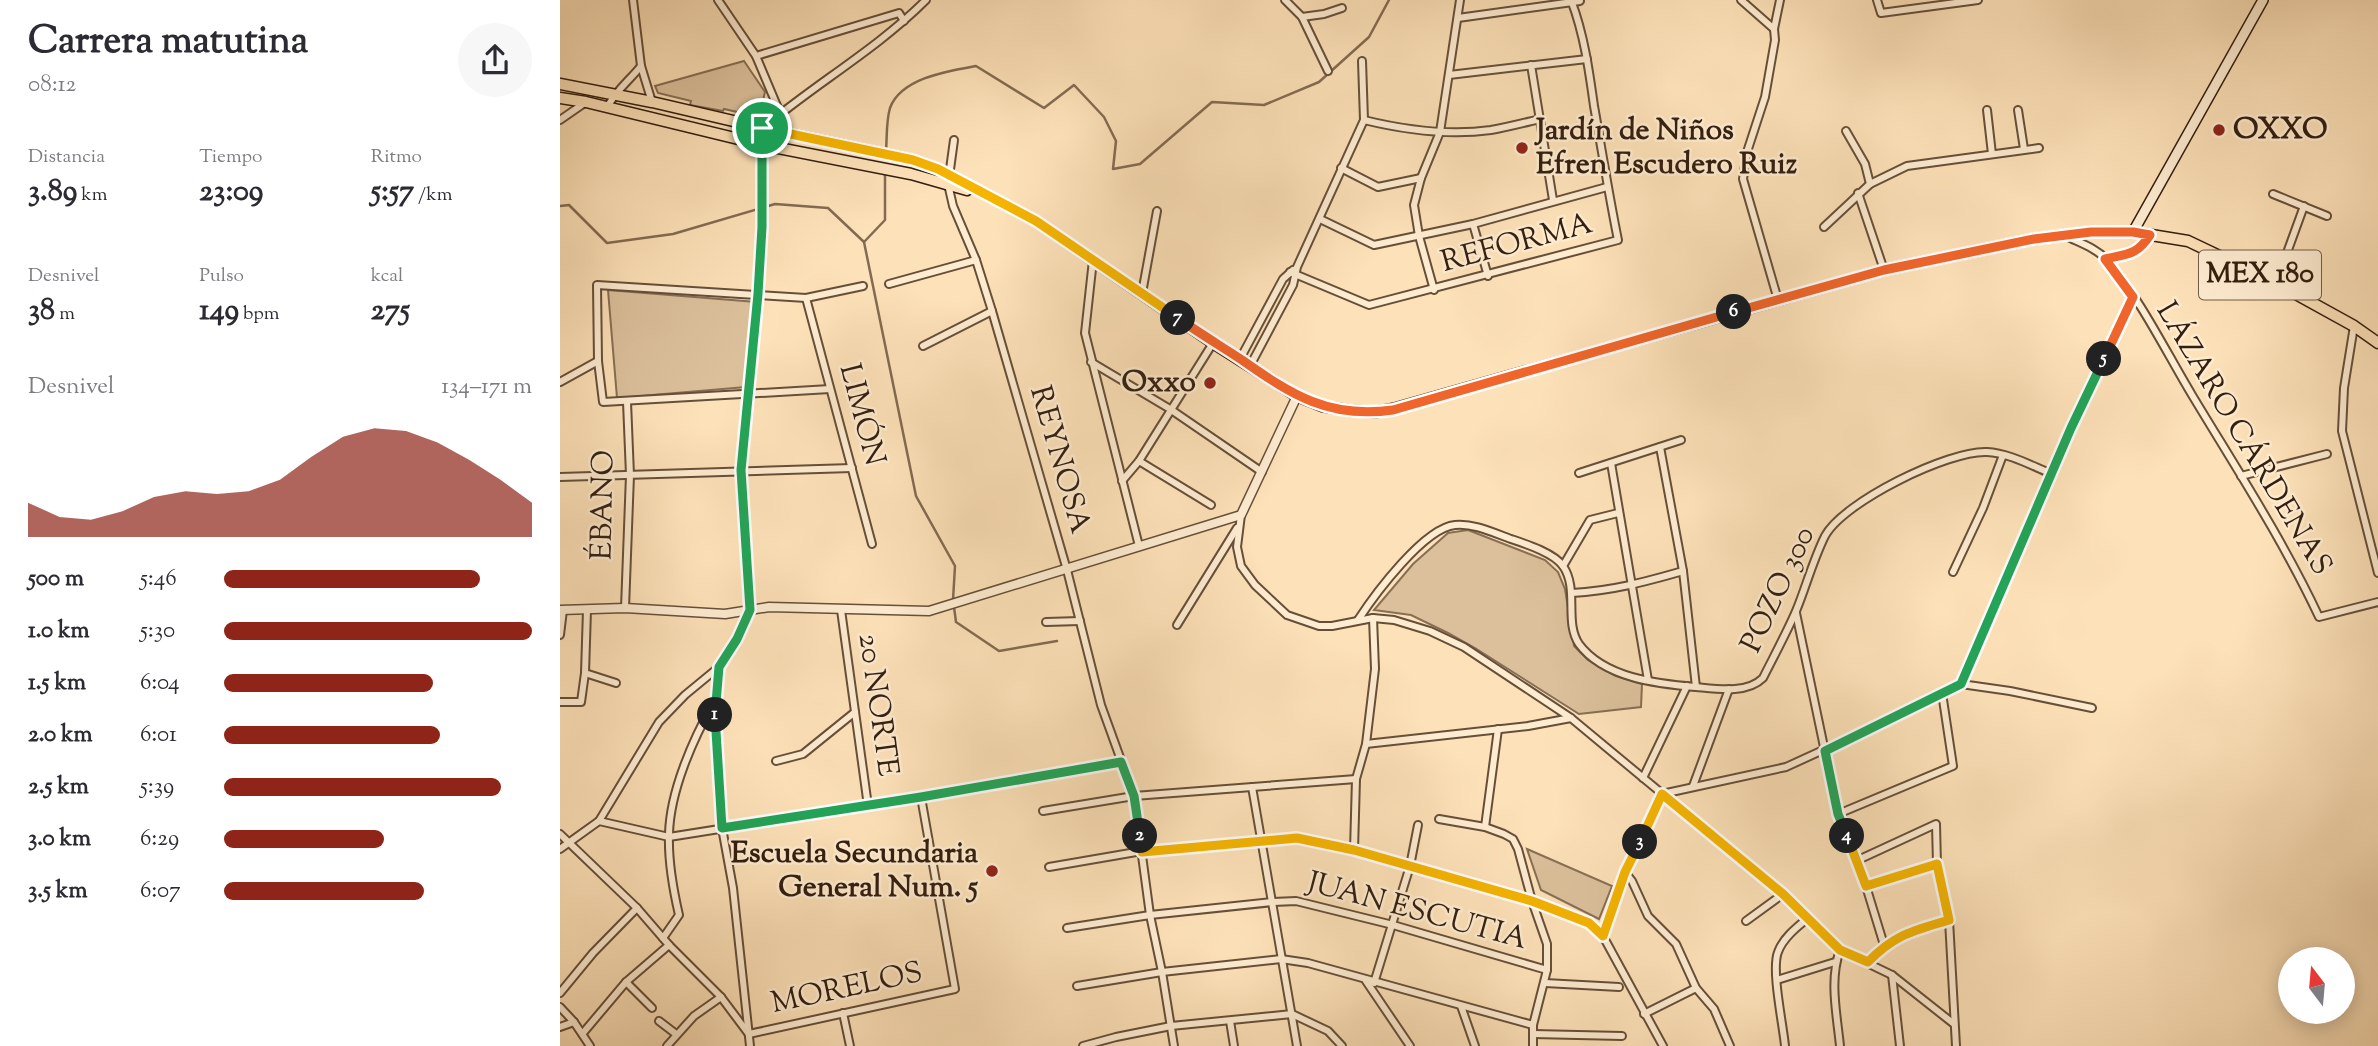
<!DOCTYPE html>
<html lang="es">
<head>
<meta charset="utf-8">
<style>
  body { margin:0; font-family:"Sorts Mill Goudy",serif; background:#f7f7f7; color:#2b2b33; height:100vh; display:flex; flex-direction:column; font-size:26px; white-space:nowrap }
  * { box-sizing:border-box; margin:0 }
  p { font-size:23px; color:#7c7c81 }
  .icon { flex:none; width:38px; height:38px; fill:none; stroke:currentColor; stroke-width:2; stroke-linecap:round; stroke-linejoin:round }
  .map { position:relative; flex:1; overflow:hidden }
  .panel { display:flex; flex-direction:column; background:#fff; width:560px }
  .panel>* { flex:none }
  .needle { width:46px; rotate:344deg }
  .controls { position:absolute; left:1718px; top:947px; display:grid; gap:14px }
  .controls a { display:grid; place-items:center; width:77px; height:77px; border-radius:50%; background:#fff; box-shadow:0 4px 18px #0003; font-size:35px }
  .pin { position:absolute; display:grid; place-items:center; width:60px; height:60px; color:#fff; margin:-30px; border:4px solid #fff; border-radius:50%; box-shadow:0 2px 7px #0007 }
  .km { position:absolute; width:35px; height:35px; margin:-18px; border-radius:50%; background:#222; color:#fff; font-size:19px; line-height:35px; text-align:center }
  .round { display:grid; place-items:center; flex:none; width:74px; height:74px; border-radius:37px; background:#f7f7f7 }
  .summary { display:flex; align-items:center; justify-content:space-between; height:119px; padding:0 28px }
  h1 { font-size:38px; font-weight:700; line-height:52px }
  .stats { display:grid; grid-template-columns:repeat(3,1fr); gap:10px; height:119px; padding:7px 28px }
  .stats div { display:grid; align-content:center }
  .stats b { font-size:30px; font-weight:700 }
  .stats small { font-size:19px; font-weight:400 }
  .stats p { font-size:19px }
  .chart { height:196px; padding:14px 28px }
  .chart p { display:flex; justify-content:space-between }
  .chart svg { width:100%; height:126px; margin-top:7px; fill:#8f2418; opacity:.7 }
  ul { padding:0 28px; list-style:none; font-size:23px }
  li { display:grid; grid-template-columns:112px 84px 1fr; align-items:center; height:52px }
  li i { height:18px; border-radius:9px; background:#8f2418 }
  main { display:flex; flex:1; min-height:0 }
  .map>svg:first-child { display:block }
</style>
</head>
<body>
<main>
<section class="panel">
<div class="summary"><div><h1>Carrera matutina</h1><p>08:12</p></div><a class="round"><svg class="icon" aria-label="share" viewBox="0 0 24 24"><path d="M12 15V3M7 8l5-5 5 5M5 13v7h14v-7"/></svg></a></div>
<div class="stats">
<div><p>Distancia</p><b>3.89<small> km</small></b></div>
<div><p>Tiempo</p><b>23:09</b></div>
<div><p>Ritmo</p><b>5:57<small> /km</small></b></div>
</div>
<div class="stats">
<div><p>Desnivel</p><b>38<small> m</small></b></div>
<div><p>Pulso</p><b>149<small> bpm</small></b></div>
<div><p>kcal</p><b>275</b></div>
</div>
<div class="chart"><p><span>Desnivel</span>134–171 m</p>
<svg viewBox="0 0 160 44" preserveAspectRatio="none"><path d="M0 44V32L10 37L20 38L30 35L40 30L50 28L60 29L70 28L80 24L90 16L100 9L110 6L120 7L130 11L140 17L150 24L160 32V44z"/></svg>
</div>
<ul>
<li><b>500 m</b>5:46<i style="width:83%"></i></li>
<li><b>1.0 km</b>5:30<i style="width:100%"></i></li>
<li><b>1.5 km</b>6:04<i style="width:68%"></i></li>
<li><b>2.0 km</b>6:01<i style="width:70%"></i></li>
<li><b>2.5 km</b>5:39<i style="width:90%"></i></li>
<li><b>3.0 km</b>6:29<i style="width:52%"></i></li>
<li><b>3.5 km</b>6:07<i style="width:65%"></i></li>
</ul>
</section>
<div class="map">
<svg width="1818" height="1046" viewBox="0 0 1818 1046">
  <rect width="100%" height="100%" fill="#fde1b8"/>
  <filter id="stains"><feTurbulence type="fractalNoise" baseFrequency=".00286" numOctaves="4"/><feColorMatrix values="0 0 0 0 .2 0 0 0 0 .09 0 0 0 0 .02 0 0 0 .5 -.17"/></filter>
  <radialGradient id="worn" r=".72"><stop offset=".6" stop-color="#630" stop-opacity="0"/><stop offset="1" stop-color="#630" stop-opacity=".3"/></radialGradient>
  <!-- green -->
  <g fill="#dbc09b" stroke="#876f55" stroke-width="2">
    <polygon points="184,61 205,92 199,117 164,109 163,111 130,105 131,101 98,93 95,86"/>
    <polygon points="48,290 196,302 186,387 57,398"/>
    <polygon points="908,530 985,560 998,572 1005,589 1014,646 1028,660 1056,676 1082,684 1081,707 1019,714 915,648 888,633 851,615 814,610 853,564 888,533"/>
    <polygon points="967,849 1052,886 1039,919 981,890"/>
  </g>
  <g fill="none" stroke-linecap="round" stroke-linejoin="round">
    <!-- stream -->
    <g stroke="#836b52" stroke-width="2.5">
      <path d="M326,152C327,139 326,121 330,108C341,78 388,71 416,66L484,108L514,85L544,117L556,141L553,169L580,164L652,102L704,105L759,82L809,37L829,0"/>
      <polyline points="0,206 9,205 47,243 113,234 215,204 268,208 304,242 356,496 395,566 393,600"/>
      <polyline points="304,242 325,220 325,173"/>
      <polyline points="394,607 396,622 439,651 497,641"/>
    </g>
    <defs>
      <g id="minor">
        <polyline points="73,0 81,66 92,102"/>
        <polyline points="158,0 196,56 220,113"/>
        <polyline points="725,0 742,17 768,71"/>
        <polyline points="1181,0 1214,29 1215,40 1205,97 1187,152 1183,179 1218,300"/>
        <polyline points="1317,0 1321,13 1418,0"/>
        <polyline points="742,17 764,14 782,8"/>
        <polyline points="898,18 1020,1"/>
        <polyline points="1214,29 1220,0"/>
        <polyline points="196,56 339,13 344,21"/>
        <polyline points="971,65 993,200"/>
        <polyline points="889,75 1027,59"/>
        <path d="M47,108C55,91 70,80 81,66"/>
        <polyline points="1427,110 1432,154"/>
        <polyline points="1458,110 1464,149"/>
        <polyline points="0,120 26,102"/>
        <path d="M804,120C845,130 888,136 931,130C947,127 963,123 980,119"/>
        <polyline points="1286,131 1305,164 1310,184"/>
        <polyline points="394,140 388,184 393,206 416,260 432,311 507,570 541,705 574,796 590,915 602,972 614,1046"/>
        <polyline points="781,168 818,187 861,178"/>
        <polyline points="1298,193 1324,270"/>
        <polyline points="1713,194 1767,216"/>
        <polyline points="760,219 814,245 913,224 1047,187"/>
        <polyline points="913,224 928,276"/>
        <polyline points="1264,227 1310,184 1347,166 1479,148"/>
        <path d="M1506,236C1520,243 1536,248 1547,260C1581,300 1605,350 1632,395C1676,468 1723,540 1759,617L1818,602"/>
        <path d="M1545,259C1568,254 1577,255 1590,235"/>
        <polyline points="533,260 525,333 579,546"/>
        <path d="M730,272L809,305L1058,240C1049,196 1042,151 1034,106C1029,70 1024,34 1011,0"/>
        <polyline points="1716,283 1744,206"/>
        <polyline points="329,284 416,260"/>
        <polyline points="874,290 859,236 854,205 861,178 880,132 900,0"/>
        <polyline points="582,293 597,211"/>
        <polyline points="246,298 312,544"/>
        <polyline points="1794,326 1784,388 1782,431 1818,573"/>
        <polyline points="363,346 432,311"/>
        <polyline points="680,359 723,279 733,270"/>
        <polyline points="531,362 610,409 702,472"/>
        <polyline points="690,366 733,285 737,267 804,120 802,61"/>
        <polyline points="0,382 38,361"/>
        <polyline points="270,389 43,402 38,361 37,285 246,298 303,286"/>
        <polyline points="1100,447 1123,571 1136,687"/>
        <polyline points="579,461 651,505"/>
        <polyline points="1051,463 1088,680"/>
        <polyline points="1019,473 1121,440"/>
        <polyline points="1681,476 1767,454"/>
        <polyline points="0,477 292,468"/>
        <polyline points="562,481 579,461 653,343"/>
        <polyline points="681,515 677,547 681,566 695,585 727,615 759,626 772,626 813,618 834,620 870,631 904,647 1011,718 1223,894 1280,950 1332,975 1394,1024"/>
        <polyline points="1003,566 1030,520 1058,513"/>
        <polyline points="1393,572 1423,508 1443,455"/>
        <path d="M1012,593C1051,591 1085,582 1123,571"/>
        <polyline points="65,608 70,475 67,402"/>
        <polyline points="281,610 308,806"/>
        <polyline points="1236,613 1278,814 1298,860 1324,945"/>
        <path d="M798,620C815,594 864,528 895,525C914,523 934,533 951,539C966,544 994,553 1003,566C1019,589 1004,622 1019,644C1044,678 1098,684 1136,687C1157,689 1187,694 1203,678C1214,656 1226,634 1236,611C1246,587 1253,560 1265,536C1283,502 1389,450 1427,452C1449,453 1472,466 1492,474"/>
        <polyline points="486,622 520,621"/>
        <polyline points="617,625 677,528"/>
        <polyline points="0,635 3,610"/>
        <polyline points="159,667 155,700 155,740 162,828 173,888 190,1046"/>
        <polyline points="25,673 56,683"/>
        <polyline points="1401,684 1450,691 1532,708"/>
        <polyline points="0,702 21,702 25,673 27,610"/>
        <polyline points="806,744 968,726 1011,718"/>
        <polyline points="216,761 243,754 295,712"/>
        <polyline points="1083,778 1127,686"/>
        <polyline points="1133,786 1169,689"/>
        <polyline points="692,787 737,1046"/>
        <polyline points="483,811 574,796 796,779"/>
        <polyline points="1278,814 1393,766 1382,693"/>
        <polyline points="879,819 925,827 944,834 953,839 958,849 972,901 987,944 987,970 973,1025 973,1046"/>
        <polyline points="39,821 109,837 361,797 561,762"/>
        <polyline points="925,827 938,729"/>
        <polyline points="0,834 77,908 109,945 161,997 188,1033"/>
        <path d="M0,849L39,821L99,722L125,695L159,667L177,639L190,610L181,470L198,294L202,227L203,128C255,84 317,49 366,0"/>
        <polyline points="794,850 796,779 806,744 815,669 813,618"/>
        <polyline points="1298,860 1376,824 1377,865 1389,920 1396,1046"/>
        <polyline points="489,867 582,851 737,838 794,850 972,901 1029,924 1043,936 1103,1046"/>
        <polyline points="1065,872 1072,881 1088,916 1116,944 1136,988 1154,1009 1170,1046"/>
        <polyline points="1305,885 1377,865"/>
        <polyline points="1186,921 1223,894"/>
        <polyline points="507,928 590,915 713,902 736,901 833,925 987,970"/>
        <path d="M1043,936C1056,886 1081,840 1102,794L1226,767L1357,707L1401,684L1511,428L1573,297"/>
        <path d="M103,938L119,915C113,889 108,861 109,834C110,791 133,739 154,702"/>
        <path d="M1280,950C1269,980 1277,1015 1280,1046"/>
        <path d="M1308,962C1335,934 1353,931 1389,920"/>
        <polyline points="1332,975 1340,1046"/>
        <polyline points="1217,980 1275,962"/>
        <polyline points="806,981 850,1046"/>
        <polyline points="66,982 92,1008"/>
        <polyline points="814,983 850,866 858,825"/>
        <polyline points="985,983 1059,987"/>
        <polyline points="517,986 602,972 721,959 748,963 973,1025"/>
        <polyline points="0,993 33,953 77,908"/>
        <polyline points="901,1006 915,1046"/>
        <polyline points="0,1007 14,1022 30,1046"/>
        <polyline points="283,1013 290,1046"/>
        <polyline points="1084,1014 1136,988"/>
        <polyline points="99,1021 116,1034"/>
        <polyline points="670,1021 674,1046"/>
        <polyline points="0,1027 14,1022"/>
        <polyline points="23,1033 66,982 109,945"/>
        <polyline points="189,1034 395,989 361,797"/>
        <polyline points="973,1034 1062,1036"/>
        <polyline points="107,1046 134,1016 161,997"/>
        <polyline points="523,1046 556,1037 611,1026 732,1014 768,1031 782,1046"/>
        <path d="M1225,1046C1223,1024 1211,970 1218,952C1223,938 1237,927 1248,918"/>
      </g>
      <polyline id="tertiary" points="0,610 65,608 165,614 209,607 369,611 681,515 737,396"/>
      <polyline id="secondary" points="1573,232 1703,0"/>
      <g id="primary">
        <polyline points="0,84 92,102 203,128 353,160 378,169 476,221 653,343 737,396 762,406 792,411 816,412 833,409 1324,270 1474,239 1531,232 1573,232 1628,241 1716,283 1794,326 1818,343"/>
        <polyline points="0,98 26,102 203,145 351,174 407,190"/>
      </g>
    </defs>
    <!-- minor casing -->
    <use href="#minor" stroke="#664f39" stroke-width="10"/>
    <!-- tertiary casing -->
    <use href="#tertiary" stroke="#664f39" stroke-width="11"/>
    <!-- secondary casing -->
    <use href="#secondary" stroke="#331e0f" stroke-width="12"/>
    <!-- primary casing -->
    <use href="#primary" stroke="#331e0f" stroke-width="13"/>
    <!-- minor -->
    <use href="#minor" stroke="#feecd1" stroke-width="6"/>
    <!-- tertiary -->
    <use href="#tertiary" stroke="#feecd1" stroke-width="8"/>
    <!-- secondary -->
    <use href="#secondary" stroke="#feecd1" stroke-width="9"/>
    <!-- primary -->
    <use href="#primary" stroke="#fde1b8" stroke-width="10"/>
  </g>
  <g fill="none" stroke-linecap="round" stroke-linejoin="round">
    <defs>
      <polyline id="split-1" points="155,715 159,667 177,639 190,610 181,470 198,294 202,227 202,128"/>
      <polyline id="split-2" points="155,715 162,828 361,797 561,762 574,796 580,836"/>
      <polyline id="split-3" points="580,836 582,852 737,838 794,850 972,901 1029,923 1043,936 1065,872 1080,842"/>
      <path id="split-4" d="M1080,842L1102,794L1223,894L1280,950L1308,962C1335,934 1353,931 1389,920L1377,864L1306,886L1287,836"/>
      <polyline id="split-5" points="1287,836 1278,814 1265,751 1401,684 1511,428 1544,359"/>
      <path id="split-6" d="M1174,312L1324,270L1474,239L1531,232H1573L1590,235C1577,255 1568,254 1545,259L1573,297L1544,359"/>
      <path id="split-7" d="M618,318C639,333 661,346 682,360C732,395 769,419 833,410L1174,312"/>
      <polyline id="split-8" points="202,128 353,160 378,169 476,221 618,318"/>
    </defs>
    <!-- split-1 casing -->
    <use href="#split-1" stroke="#fff" stroke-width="14"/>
    <!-- split-2 casing -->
    <use href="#split-2" stroke="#fff" stroke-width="14"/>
    <!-- split-3 casing -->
    <use href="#split-3" stroke="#fff" stroke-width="14"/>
    <!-- split-4 casing -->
    <use href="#split-4" stroke="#fff" stroke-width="14"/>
    <!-- split-5 casing -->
    <use href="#split-5" stroke="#fff" stroke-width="14"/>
    <!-- split-6 casing -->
    <use href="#split-6" stroke="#fff" stroke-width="14"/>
    <!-- split-7 casing -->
    <use href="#split-7" stroke="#fff" stroke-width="14"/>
    <!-- split-8 casing -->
    <use href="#split-8" stroke="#fff" stroke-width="14"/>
    <!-- split-1 -->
    <use href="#split-1" stroke="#22a559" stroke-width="9"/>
    <!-- split-2 -->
    <use href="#split-2" stroke="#22a559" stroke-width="9"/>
    <!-- split-3 -->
    <use href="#split-3" stroke="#f5b400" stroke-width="9"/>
    <!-- split-4 -->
    <use href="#split-4" stroke="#f5b400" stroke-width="9"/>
    <!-- split-5 -->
    <use href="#split-5" stroke="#22a559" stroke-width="9"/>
    <!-- split-6 -->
    <use href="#split-6" stroke="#f0652b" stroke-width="9"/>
    <!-- split-7 -->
    <use href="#split-7" stroke="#f0652b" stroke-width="9"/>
    <!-- split-8 -->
    <use href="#split-8" stroke="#f5b400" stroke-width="9"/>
  </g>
  <!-- markers -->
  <g fill="#8f2418" stroke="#feecd1" stroke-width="2.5">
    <circle cx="1659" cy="130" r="7"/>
    <circle cx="962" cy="148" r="7"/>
    <circle cx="650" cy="383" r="7"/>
    <circle cx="432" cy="871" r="7"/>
  </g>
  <g text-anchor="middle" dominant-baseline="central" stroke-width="5" stroke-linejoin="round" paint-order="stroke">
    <!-- shield labels -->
    <rect fill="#feecd1" stroke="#705c49" stroke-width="2" x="1639" y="250.5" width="122" height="49" rx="5"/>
    <g font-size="28" font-weight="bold" fill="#331e0f">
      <text x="1700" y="275">MEX 180</text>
    </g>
    <!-- poi labels -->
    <g font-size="30" font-weight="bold" fill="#331e0f" stroke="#feecd1" text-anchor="start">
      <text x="1673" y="130">OXXO</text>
      <text x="976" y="131">Jardín de Niños<tspan x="976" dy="34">Efren Escudero Ruiz</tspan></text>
      <text x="636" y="383" text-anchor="end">Oxxo</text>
      <text x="418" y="854" text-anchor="end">Escuela Secundaria<tspan x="418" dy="34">General Num. 5</tspan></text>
    </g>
    <!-- street labels -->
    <g font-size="30" fill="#331e0f" stroke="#feecd1">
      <text transform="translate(957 244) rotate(-15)">REFORMA</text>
      <text transform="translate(301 415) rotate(75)">LIMÓN</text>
      <text transform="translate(1683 439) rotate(59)">LÁZARO CÁRDENAS</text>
      <text transform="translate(499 460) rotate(74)">REYNOSA</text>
      <text transform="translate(44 505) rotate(-89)">ÉBANO</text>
      <text transform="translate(1219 590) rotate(-65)">POZO 300</text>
      <text transform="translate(317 705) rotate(82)">20 NORTE</text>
      <text transform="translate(857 912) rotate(15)">JUAN ESCUTIA</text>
      <text transform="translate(287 989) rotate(-12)">MORELOS</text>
    </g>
  </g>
  <rect width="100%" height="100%" filter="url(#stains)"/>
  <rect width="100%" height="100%" fill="url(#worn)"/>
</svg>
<div class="controls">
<a><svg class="needle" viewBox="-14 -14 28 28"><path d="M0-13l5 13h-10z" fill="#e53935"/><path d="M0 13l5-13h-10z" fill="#7c7c81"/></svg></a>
</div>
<div class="pin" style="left:202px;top:128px;background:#1e9e55"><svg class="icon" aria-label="arrive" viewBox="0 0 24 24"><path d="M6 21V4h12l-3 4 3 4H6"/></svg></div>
<b class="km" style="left:155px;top:715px">1</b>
<b class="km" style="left:580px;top:836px">2</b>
<b class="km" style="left:1080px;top:842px">3</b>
<b class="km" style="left:1287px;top:836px">4</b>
<b class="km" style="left:1544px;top:359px">5</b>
<b class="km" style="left:1174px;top:312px">6</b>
<b class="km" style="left:618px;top:318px">7</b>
</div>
</main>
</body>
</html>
